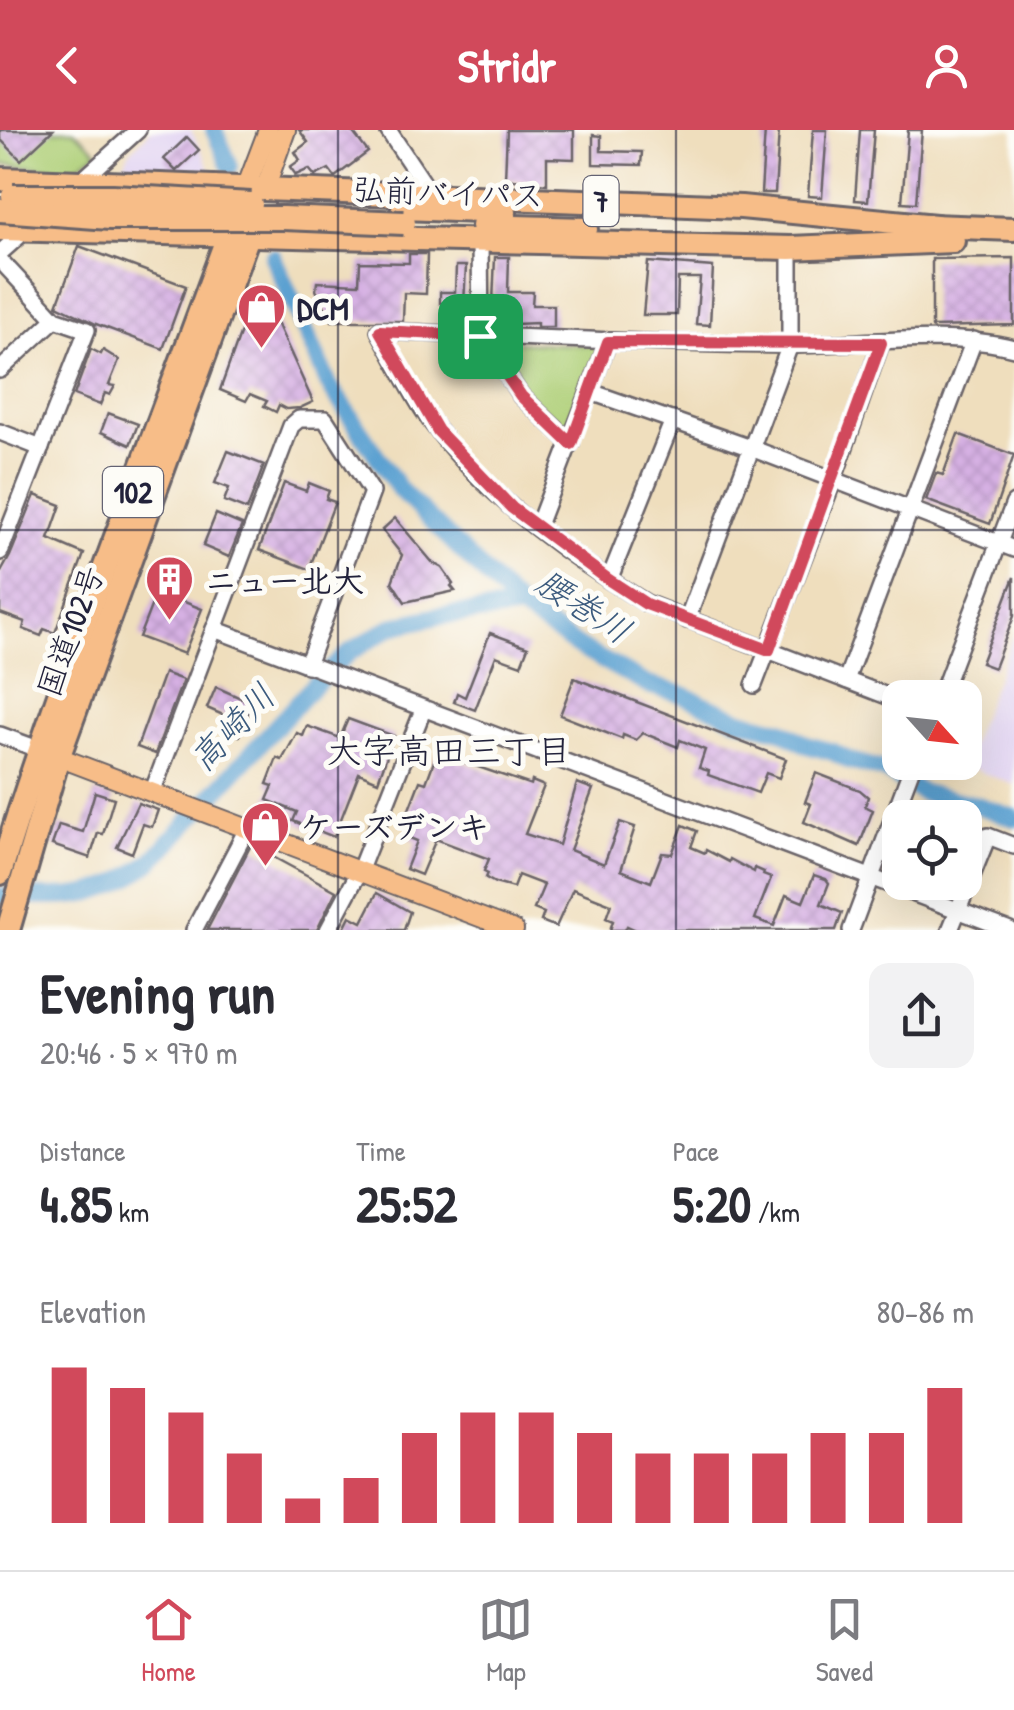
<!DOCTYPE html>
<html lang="en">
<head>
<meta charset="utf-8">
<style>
  body { margin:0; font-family:"Patrick Hand","Klee One",sans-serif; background:#f2f2f3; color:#2b2b33; height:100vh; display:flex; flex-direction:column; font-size:38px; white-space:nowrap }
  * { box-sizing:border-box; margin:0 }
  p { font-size:32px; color:#7c7c81 }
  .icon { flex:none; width:55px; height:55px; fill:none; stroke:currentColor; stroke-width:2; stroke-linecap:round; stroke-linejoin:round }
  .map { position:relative; height:800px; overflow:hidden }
  .sheet { display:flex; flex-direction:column; background:#fff; flex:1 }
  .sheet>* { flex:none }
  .needle { width:65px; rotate:117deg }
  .tools { position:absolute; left:882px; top:550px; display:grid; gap:20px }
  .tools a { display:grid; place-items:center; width:100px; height:100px; border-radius:20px; background:#fff; box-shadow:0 10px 40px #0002; font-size:50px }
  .pin { position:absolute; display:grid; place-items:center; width:85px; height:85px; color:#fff; margin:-42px; border-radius:20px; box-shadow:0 5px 15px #0006 }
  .round { display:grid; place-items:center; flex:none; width:105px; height:105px; border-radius:20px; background:#f2f2f3 }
  .summary { display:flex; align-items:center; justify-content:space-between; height:170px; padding:0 40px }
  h1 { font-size:55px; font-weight:800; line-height:75px }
  .figures { display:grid; grid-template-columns:repeat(3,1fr); gap:15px; height:170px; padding:10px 40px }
  .figures div { display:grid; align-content:center }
  .figures b { font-size:50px; font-weight:800 }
  .figures small { font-size:28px; font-weight:400 }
  .figures p { font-size:28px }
  .chart { height:280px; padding:20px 40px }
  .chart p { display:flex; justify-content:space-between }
  .chart svg { width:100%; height:180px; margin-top:10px; stroke:#d1495b; stroke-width:6 }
  header { display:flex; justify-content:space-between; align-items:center; height:130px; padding:0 40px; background:#d1495b; color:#fff; font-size:45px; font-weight:800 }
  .tabs { display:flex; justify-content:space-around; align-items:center; height:140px; border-top:2px solid #e1e1e2; background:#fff; font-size:28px; color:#7c7c81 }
  .tabs a { display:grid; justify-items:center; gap:5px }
  .tabs .on { color:#d1495b }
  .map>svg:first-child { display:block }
</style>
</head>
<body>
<header><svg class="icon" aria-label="back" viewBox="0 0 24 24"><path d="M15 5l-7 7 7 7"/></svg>Stridr<svg class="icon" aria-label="person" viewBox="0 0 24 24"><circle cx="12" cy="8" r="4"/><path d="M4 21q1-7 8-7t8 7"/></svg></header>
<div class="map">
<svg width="1014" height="800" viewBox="0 0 1014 800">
  <defs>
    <pattern id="building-cross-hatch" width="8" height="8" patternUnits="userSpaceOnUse" patternTransform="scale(2.5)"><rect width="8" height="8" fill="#d6b0e3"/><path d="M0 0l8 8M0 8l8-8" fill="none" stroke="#b797c4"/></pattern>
  </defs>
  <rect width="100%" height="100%" fill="#fdfcf7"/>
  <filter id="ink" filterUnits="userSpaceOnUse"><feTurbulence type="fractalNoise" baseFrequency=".01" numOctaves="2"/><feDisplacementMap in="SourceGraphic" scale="20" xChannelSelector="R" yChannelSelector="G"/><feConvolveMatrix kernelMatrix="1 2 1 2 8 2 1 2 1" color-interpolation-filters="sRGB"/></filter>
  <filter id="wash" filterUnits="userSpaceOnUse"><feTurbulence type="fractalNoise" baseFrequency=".0048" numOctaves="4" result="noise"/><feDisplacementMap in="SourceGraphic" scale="40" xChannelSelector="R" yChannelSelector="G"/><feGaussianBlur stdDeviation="2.25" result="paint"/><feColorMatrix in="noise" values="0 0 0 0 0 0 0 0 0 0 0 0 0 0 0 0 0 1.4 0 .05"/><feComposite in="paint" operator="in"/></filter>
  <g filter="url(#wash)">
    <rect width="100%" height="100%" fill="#efdebd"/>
    <!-- built -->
    <g fill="#e2d4f3">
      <polygon points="151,0 191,0 213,45 127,42 124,34 129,23"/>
      <polygon points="1014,503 1014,655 963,635"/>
    </g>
    <!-- green -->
    <g fill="#aecf77" stroke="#687859" stroke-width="2.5">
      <polygon points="0,0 74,0 98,22 71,40 0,34"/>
      <polygon points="491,211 603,216 570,305 530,269"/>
    </g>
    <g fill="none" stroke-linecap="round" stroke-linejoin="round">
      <!-- river -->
      <g stroke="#5ba1d1" stroke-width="18">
        <polyline points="214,0 230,36"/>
        <polyline points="273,127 329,255 400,360 520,478 582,519 648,555 681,564 738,589 781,600 807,615 833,622 850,631 884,640 923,663 977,675 1014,688"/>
        <path d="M0,766C67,767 99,774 154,729L315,554L350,522L391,497L438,486L520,478"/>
      </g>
    </g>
    <g id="blocks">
      <!-- building -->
      <g fill="url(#building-cross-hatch)">
        <polygon points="0,0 53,0 21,30 0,9"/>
        <polygon points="299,0 351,0 368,22 335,47 329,39 315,46 309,39 296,45 290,37 300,30 295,22 308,12"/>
        <polygon points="507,0 574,0 574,29 547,28 547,54 505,49"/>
        <polygon points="765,0 779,0 775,63 761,63"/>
        <polygon points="813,0 827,0 822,67 808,66"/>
        <polygon points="860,0 874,0 868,71 855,70"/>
        <polygon points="908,0 922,0 916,73 902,72"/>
        <polygon points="593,5 601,6 601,21 642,22 641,35 593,34"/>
        <polygon points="187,7 199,20 176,41 164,29"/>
        <polygon points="79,116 186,156 163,219 96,194 57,175"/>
        <polygon points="409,124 427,124 426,164 404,163 403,191 332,191 316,160 317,152 359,154 360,132 409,133"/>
        <polygon points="495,127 509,127 508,162 533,162 532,175 554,175 554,197 537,197 537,193 492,195"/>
        <polygon points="1014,128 1014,195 932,197 932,129"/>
        <polygon points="648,132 713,137 710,195 696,194 700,148 678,148 677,185 643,185"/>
        <polygon points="456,136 466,136 464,174 440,173 440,162 455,162"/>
        <polygon points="268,173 313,272 300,278 287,279 279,275 276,282 264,276 267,271 250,264 246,271 220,260 248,182"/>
        <polygon points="91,219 101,224 103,220 119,230 109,255 115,256 110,265 105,263 100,275 74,265"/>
        <polygon points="108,283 138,294 130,315 101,302"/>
        <polygon points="958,304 1014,325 990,394 926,370 936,343 943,345"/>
        <polygon points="228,321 264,335 247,380 224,371 229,358 215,353"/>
        <polygon points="284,353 306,361 309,353 329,361 326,369 335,372 309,439 259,420"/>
        <polygon points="35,365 61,375 49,409 84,424 55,503 44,499 41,506 23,499 25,492 0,483 0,444 10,426"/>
        <polygon points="216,384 242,395 229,427 203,416"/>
        <polygon points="395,388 433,433 442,438 453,454 451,456 455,461 405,472 392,452 402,425 382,400"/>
        <polygon points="1014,447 1014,486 994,538 981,533"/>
        <polygon points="157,461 202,479 184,524 139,507"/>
        <polygon points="490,503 528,517 521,535 496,526 475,580 454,572 457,563 465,567"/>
        <polygon points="164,543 183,550 155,624 137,617"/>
        <polygon points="574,548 786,629 779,648 766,643 758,663 708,645 709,641 699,638 705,620 680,610 678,617 643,603 636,610 623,605 622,609 560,585"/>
        <polygon points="216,557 252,573 239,606 225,601 230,588 207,578"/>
        <polygon points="348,589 394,606 378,651 359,643 334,707 293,691 297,682 267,670 273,656 267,654 277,628 282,630 297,603 303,606 307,596 340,608"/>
        <polygon points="437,623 531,655 532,651 544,656 525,704 559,715 577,653 593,659 570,720 604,734 620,692 635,697 621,740 651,752 662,723 672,724 683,695 697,701 691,717 705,723 706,720 729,732 730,729 754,742 755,738 764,742 763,745 771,748 755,789 774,796 786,765 803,772 814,745 826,749 829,753 821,774 842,783 836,800 636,800 627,796 625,800 610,800 613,791 606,788 611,774 573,759 556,797 541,791 544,783 534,779 544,755 518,745 513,758 495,753 486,748 488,743 484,741 489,729 436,709 421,745 406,739 417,711 405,706 412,689 406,687 420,651 426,653"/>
        <polygon points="816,643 860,660 868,667 865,676 873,680 859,716 804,692 811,674 805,672"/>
        <polygon points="95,662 114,668 103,704 98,703 90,728 52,715 59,695 83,702"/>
        <polygon points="138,673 158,680 152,697 143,694 132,723 117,717"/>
        <polygon points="251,715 336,761 317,800 207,800"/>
        <polygon points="377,763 410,782 404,800 343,800 350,786 362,792"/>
      </g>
    </g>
  </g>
  <g filter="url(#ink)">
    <use href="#blocks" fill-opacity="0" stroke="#6a6468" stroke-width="2.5"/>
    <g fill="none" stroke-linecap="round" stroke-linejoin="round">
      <defs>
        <g id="minor">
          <polyline points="388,0 430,63"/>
          <polyline points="78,54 138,0"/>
          <polyline points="480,113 481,206 521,266 571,313"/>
          <polyline points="0,123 27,99"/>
          <polyline points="0,130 55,189 87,200 0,422"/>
          <polyline points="0,240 55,189"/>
          <polyline points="591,262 751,318 1014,419"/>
          <polyline points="0,302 41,318"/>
          <polyline points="537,398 608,212"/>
          <polyline points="609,450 673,290"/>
          <polyline points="687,490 790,215 790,118"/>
          <polyline points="214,499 1010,800"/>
          <polyline points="846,550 974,210"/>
          <polyline points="754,555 833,351 881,213"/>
          <polyline points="940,568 1014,373"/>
          <path d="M900,571L646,473C571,427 493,372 438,301C415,272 398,234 379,201C515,207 650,214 785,215C857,215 946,200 1014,218"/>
          <polyline points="0,605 38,619"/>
          <polyline points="152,663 291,296 299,289 325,289 372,362 307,535"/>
          <polyline points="194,800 247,699"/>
          <polyline points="328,800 359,742 423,580"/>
          <polyline points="851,800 914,632"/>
          <polyline points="950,800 988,706 1014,716"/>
        </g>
        <g id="major">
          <polyline points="246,58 268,0"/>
          <polyline points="265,59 286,0"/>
          <polyline points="48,623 514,800"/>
        </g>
        <g id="highway">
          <polyline points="0,49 741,77 936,96"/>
          <polyline points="403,78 505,82"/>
          <polyline points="483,96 586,99"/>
          <polyline points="931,96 1014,99"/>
          <polyline points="0,99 790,118 953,111"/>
          <path d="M0,743C68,523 154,309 233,92"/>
          <polyline points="8,800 58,628 252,95"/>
        </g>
      </defs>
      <!-- minor casing -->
      <use href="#minor" stroke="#6a6468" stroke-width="20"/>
      <!-- major casing -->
      <use href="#major" stroke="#6a6468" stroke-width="22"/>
      <!-- highway casing -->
      <use href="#highway" stroke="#6a6468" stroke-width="28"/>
      <!-- minor -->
      <use href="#minor" stroke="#fff" stroke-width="15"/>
      <!-- major -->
      <use href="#major" stroke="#f7bd88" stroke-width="18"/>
      <!-- highway -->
      <use href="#highway" stroke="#f7bd88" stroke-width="22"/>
      <defs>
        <g id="highway-bridge">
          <polyline points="13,66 113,66 251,74"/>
          <polyline points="0,80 110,88 283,88 404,93"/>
        </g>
      </defs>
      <!-- highway-bridge casing -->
      <use href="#highway-bridge" stroke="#6a6468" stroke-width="28" stroke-linecap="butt"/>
      <!-- highway-bridge -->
      <use href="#highway-bridge" stroke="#f7bd88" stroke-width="22"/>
    </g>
  </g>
  <g fill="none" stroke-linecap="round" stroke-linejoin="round" filter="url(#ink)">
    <defs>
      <polygon id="route" points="380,201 480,206 521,266 571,314 608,212 881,213 769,520 646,474 609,450 512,378 438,301"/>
    </defs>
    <!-- route casing -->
    <use href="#route" stroke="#fff" stroke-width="20"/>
    <!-- route -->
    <use href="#route" stroke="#d1495b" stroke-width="12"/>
  </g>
  <!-- grid -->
  <path fill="none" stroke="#22223b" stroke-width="2.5" stroke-opacity="0.55" d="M338,0V800M676,0V800M0,400H1014"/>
  <!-- icons -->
  <defs>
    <symbol id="shop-pin" viewBox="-11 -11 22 30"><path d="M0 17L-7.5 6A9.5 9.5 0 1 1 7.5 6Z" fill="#d1495b" stroke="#fdfcf7"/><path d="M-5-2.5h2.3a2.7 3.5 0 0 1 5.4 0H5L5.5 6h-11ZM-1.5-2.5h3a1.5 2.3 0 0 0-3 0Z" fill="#fff"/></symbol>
    <symbol id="building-pin" viewBox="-11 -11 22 30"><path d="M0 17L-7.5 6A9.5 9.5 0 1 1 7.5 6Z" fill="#d1495b" stroke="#fdfcf7"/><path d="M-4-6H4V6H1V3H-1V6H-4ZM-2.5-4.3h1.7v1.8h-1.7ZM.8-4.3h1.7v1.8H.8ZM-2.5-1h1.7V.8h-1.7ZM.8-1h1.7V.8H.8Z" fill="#fff"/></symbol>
  </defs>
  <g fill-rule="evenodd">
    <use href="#shop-pin" x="234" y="150" width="55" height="75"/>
    <use href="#building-pin" x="142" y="422" width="55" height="75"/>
    <use href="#shop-pin" x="238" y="668" width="55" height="75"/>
  </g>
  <g text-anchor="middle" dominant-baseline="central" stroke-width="10" stroke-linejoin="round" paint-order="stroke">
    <!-- shield labels -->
    <g fill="#fdfcf7" stroke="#646373" stroke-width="2.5">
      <rect x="583.5" y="46" width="35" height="50" rx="8"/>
      <rect x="103" y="337" width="60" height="50" rx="8"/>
    </g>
    <g font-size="30" font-weight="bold" fill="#22223b">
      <text x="601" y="71">7</text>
      <text x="133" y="362">102</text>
    </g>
    <!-- street labels -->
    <g font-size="32" fill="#22223b" stroke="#fdfcf7">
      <text transform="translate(448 62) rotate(2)">弘前バイパス</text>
      <text transform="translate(70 501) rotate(-70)">国道102号</text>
    </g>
    <!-- poi labels -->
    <g font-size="32" font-weight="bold" fill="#22223b" stroke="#fdfcf7" text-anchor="start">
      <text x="297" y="178">DCM</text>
      <text x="205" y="450">ニュー北大</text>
      <text x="300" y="696">ケーズデンキ</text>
    </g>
    <!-- water labels -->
    <g font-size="35" font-style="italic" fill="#3c5b7e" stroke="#fdfcf7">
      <text transform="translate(584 476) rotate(33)">腰巻川</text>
      <text transform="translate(232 597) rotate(-46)">高崎川</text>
    </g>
    <!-- neighbourhood labels -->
    <g font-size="35" fill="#22223b" stroke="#fdfcf7">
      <text x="449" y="620">大字高田三丁目</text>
    </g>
  </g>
</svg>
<div class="tools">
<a><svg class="needle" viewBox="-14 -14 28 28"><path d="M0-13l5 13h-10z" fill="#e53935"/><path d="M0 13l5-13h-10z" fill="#7c7c81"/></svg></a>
<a><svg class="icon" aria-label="locate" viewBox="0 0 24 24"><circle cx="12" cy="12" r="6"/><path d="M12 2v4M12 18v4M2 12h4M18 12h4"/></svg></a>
</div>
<div class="pin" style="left:480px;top:206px;background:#1e9e55"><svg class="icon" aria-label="arrive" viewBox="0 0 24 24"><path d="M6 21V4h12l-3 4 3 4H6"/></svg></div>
</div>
<section class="sheet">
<div class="summary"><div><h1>Evening run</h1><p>20:46 · 5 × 970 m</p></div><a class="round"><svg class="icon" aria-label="share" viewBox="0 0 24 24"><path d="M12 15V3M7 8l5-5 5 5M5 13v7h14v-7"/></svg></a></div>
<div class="figures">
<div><p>Distance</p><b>4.85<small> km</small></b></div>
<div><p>Time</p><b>25:52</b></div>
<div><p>Pace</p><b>5:20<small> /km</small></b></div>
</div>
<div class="chart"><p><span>Elevation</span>80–86 m</p>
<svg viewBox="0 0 160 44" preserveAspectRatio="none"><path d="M5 44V6M15 44V11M25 44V17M35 44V27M45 44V38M55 44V33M65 44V22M75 44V17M85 44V17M95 44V22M105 44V27M115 44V27M125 44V27M135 44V22M145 44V22M155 44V11"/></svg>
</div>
</section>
<nav class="tabs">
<a class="on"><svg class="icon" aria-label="home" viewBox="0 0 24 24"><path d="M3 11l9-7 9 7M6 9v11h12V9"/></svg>Home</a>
<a><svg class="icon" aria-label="map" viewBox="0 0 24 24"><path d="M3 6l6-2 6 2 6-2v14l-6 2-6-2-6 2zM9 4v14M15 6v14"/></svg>Map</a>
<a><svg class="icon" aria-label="saved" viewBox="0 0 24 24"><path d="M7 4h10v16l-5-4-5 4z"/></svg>Saved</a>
</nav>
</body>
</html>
